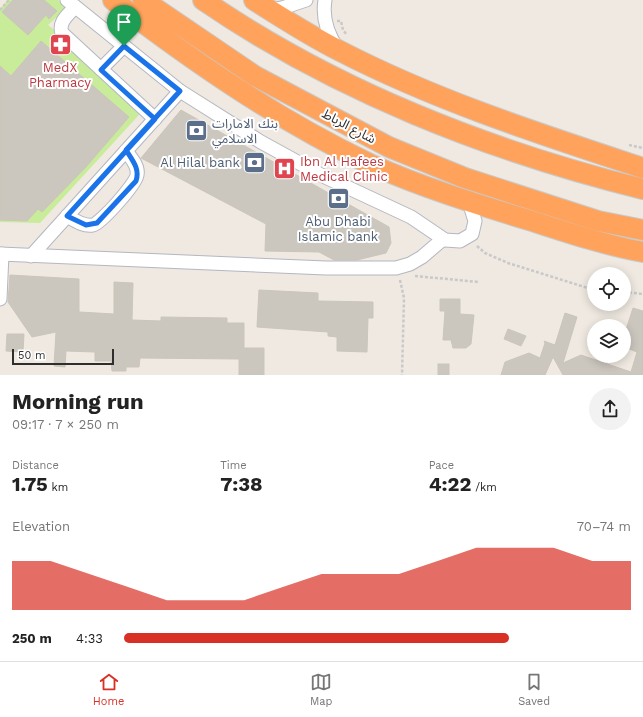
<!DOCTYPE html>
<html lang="en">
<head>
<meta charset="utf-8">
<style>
  body { margin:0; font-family:"Work Sans","Noto Sans Arabic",sans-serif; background:#f2f2f2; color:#222; height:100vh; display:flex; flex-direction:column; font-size:15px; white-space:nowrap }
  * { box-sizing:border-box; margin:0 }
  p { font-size:13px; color:#767676 }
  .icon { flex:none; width:22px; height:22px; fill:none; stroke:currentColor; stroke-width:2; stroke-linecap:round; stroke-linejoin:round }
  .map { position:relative; height:375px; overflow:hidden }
  .side { display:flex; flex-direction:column; background:#fff; flex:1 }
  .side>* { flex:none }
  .buttons { position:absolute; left:587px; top:267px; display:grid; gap:8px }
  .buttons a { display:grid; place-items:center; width:44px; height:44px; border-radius:50%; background:#fff; box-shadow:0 2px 10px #0003; font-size:20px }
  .scale { position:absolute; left:12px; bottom:10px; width:102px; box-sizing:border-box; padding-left:4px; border:2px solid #2e2e2e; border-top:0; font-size:11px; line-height:14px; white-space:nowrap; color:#2e2e2e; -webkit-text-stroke:3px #fff; paint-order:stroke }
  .pin { position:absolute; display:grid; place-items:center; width:34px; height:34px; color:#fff; margin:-41px -17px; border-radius:50% 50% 50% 0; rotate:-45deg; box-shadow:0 0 4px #0007 }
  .pin .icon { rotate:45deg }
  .round { display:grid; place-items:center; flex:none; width:42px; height:42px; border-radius:21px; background:#f2f2f2 }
  .overview { display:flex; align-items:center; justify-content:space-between; height:68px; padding:0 12px }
  h1 { font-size:22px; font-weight:700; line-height:30px }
  .stats { display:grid; grid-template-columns:repeat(3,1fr); gap:6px; height:68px; padding:4px 12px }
  .stats div { display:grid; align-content:center }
  .stats b { font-size:20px; font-weight:700 }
  .stats small { font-size:11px; font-weight:400 }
  .stats p { font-size:11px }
  .chart { height:112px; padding:8px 12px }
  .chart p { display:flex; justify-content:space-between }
  .chart svg { width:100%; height:72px; margin-top:4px; fill:#d93025; opacity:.7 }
  ul { padding:0 12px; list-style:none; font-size:13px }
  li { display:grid; grid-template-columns:64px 48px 1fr; align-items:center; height:30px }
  li i { height:10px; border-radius:5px; background:#d93025 }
  .menu { display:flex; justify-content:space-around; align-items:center; height:56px; border-top:1px solid #e0e0e0; background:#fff; font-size:11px; color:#767676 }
  .menu a { display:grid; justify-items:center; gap:2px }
  .menu .on { color:#d93025 }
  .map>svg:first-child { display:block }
</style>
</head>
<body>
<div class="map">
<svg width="643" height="375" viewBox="0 0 643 375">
  <rect width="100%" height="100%" fill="#efe9e1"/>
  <!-- pitch -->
  <polygon fill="#c9ec9a" points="8,0 58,0 67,8 48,25 148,105 40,223 0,222 0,9"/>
  <!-- building -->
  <g fill="#cbc7bf" stroke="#cbc5ba">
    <polygon points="13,0 44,0 57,11 49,19 46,15 28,35 2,12"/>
    <polygon points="41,41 129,117 85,168 42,212 38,209 27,221 0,220 0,66 11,76"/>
    <polygon points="181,110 389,227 391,243 386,253 357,260 334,260 319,252 265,251 266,224 141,158"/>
    <polygon points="10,275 79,279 79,312 114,314 114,282 133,283 132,320 161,321 161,317 227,318 227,323 244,323 244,348 264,348 264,375 239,375 239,359 140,358 139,367 126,367 126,371 112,371 111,361 95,361 95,352 66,351 65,367 54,366 56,332 32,337 8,302"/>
    <polygon points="259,290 318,293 318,301 373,302 373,318 368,318 367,352 337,351 337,337 328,336 328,332 257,327"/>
    <polygon points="440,299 460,299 460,314 474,315 471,344 466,348 453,348 451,340 443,340 445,311 440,311"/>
    <polygon points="633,308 643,311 643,375 563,375 553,357 545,375 501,375 505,362 529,353 540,358 545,343 544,341 555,345 565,313 577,317 563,363 581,355 631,372 637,352 624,347 624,336"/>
    <polygon points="508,329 526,336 521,346 504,339"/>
    <polygon points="7,334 24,334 23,352 6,351"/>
    <rect x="438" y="364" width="11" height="11"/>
  </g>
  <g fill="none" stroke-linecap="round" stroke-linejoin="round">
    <defs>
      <g id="minor">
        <polyline points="67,0 180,91 261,142 321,175 411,217 445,240 460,241 472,234 475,221 469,202"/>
        <path d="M325,0C322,18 327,33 337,48"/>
        <path d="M75,7C68,15 58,22 62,33L155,119"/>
        <polyline points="269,10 282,8 306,0"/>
        <polyline points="101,69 124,46"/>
        <path d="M67,216C74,220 84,227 93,225C101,223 136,184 137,175C139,166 131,158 126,151"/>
        <polyline points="0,254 326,268 396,268 410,264 422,257 443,239"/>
        <polyline points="31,256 180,91"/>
        <polyline points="0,299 2,254"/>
      </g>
      <g id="highway">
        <path d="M113,0C194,62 278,120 370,164C421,187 479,205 532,221C569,233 605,245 643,252"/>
        <polyline points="143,0 255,76 389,147 465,178 598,221 643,230"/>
        <path d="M203,0C334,90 489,151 643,189"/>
        <path d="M254,0C282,18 310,36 340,51C437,101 540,134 643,168"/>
      </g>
    </defs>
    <!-- minor casing -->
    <use href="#minor" stroke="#b4b7c1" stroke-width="15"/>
    <!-- highway casing -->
    <use href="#highway" stroke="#c9c9c9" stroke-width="22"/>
    <!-- path -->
    <g stroke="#c9c9c9" stroke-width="2.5" stroke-dasharray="3 2" stroke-linecap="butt">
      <polyline points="0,10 9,0"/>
      <polyline points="337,21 341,21 343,30 347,35"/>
      <polyline points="629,145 643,148"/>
      <polyline points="477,246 485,253 508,263 594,290"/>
      <polyline points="415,276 479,282"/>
      <polyline points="400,280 404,298 402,375"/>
      <polyline points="624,292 643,294"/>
    </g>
    <!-- minor -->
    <use href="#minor" stroke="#fff" stroke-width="13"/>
    <!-- highway -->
    <use href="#highway" stroke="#ffa35c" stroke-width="20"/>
  </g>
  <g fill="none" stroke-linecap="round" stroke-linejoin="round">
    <defs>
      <path id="route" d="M124,46L101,70L155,119L67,216L86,225L97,223L136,181C140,169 133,161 126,150L180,91L124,46"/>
    </defs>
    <!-- route casing -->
    <use href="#route" stroke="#fff" stroke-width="8"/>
    <!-- route -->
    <use href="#route" stroke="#1a73e8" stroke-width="5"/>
  </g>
  <!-- icons -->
  <defs>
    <symbol id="pharmacy-square" viewBox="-11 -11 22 22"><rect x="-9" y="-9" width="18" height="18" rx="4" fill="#e0444e" stroke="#fff"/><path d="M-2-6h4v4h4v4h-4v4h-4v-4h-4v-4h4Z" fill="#fff"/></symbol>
    <symbol id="bank-square" viewBox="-11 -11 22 22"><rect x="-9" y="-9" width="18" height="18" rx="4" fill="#5c6f8a" stroke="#fff"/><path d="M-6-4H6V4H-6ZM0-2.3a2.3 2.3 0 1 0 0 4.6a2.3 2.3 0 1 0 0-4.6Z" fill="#fff"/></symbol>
    <symbol id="hospital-square" viewBox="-11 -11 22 22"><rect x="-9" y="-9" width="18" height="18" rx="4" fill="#e0444e" stroke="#fff"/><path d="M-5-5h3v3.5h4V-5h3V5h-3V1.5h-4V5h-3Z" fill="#fff"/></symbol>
  </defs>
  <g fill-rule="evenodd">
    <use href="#pharmacy-square" x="48" y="32" width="25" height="25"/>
    <use href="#bank-square" x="184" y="118" width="25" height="25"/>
    <use href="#bank-square" x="242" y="150" width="25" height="25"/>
    <use href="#hospital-square" x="272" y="156" width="25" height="25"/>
    <use href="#bank-square" x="326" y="186" width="25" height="25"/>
  </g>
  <g text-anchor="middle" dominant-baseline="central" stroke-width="4" stroke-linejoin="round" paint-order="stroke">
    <!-- health labels -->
    <g font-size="13" fill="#be3a42" stroke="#fff">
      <text x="60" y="67">MedX<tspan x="60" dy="15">Pharmacy</tspan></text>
      <text x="300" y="161" text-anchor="start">Ibn Al Hafees<tspan x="300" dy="15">Medical Clinic</tspan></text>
    </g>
    <!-- service labels -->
    <g font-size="13" fill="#4e5e75" stroke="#fff" text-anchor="start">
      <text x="212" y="123">بنك الامارات<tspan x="212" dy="15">الاسلامي</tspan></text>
      <text x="240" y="162" text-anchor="end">Al Hilal bank</text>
      <text x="338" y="221" text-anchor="middle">Abu Dhabi<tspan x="338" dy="15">Islamic bank</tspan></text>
    </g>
    <!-- street labels -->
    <g font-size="13" fill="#2e2e2e" stroke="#fff">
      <text transform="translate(349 126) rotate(28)">شارع الرباط</text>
    </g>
  </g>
</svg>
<div class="buttons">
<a><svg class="icon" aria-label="locate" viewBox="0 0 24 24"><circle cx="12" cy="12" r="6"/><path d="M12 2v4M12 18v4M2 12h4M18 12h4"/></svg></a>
<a><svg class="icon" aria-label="layers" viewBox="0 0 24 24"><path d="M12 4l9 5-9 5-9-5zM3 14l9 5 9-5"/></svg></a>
</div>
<div class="scale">50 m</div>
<div class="pin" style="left:124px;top:46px;background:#1e9e55"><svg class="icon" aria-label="arrive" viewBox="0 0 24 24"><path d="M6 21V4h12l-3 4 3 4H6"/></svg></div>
</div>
<section class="side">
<div class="overview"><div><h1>Morning run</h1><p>09:17 · 7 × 250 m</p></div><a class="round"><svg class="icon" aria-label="share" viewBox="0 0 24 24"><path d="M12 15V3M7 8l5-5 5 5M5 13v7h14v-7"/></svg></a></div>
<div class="stats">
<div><p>Distance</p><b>1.75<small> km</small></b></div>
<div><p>Time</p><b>7:38</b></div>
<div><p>Pace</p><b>4:22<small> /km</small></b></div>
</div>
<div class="chart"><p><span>Elevation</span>70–74 m</p>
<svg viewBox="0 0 160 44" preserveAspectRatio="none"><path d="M0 44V14L10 14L20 22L30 30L40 38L50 38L60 38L70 30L80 22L90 22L100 22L110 14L120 6L130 6L140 6L150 14L160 14V44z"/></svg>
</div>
<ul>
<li><b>250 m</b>4:33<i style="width:76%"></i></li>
</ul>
</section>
<nav class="menu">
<a class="on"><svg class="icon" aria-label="home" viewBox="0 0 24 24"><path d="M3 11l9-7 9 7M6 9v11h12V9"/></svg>Home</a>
<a><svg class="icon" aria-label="map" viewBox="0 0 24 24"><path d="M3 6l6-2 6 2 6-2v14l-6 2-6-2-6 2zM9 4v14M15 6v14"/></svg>Map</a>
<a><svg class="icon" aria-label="saved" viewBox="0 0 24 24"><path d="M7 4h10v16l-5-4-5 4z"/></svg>Saved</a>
</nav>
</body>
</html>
